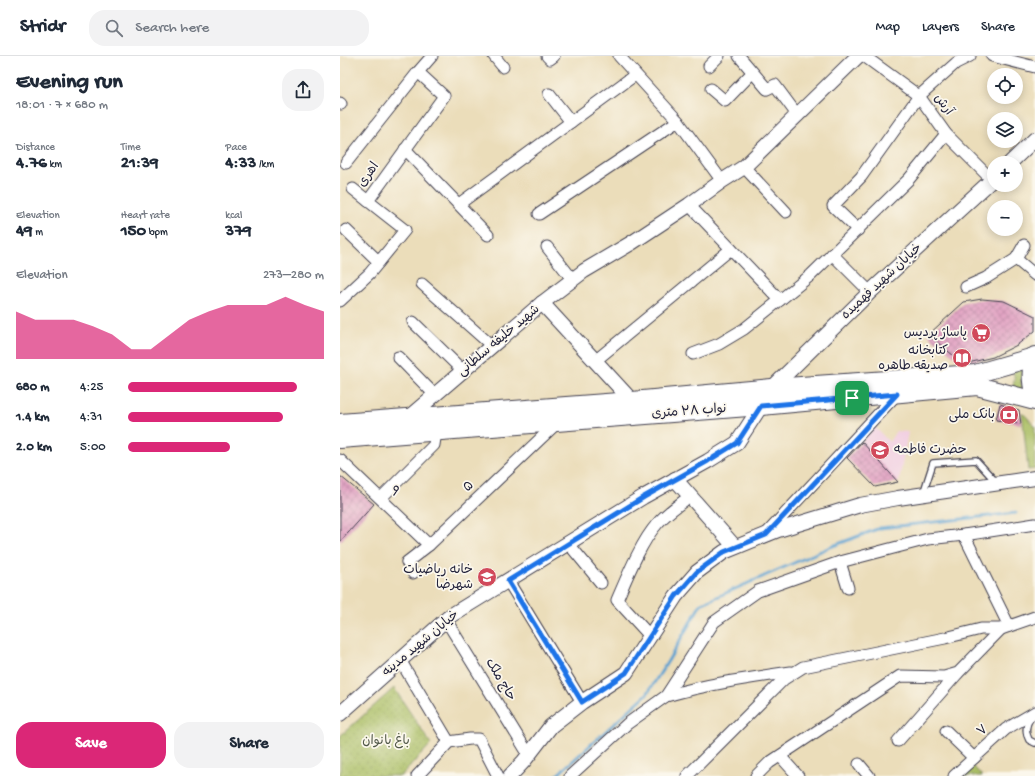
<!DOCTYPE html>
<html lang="en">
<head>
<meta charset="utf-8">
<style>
  body { margin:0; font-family:"Gochi Hand","Playpen Sans Arabic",sans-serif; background:#f2f2f3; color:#1f2937; height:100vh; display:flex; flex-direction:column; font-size:15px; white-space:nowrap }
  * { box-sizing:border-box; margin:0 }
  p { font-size:13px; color:#747a83 }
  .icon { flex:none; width:22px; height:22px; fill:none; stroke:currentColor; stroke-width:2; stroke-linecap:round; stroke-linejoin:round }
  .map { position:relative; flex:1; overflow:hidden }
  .sheet { display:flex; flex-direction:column; background:#fff; width:340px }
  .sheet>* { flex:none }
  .buttons { position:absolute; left:647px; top:12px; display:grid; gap:8px }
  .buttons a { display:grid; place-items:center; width:36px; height:36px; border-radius:50%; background:#fff; box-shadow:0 2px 10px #0003; font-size:20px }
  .pin { position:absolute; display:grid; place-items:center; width:34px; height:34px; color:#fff; margin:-17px; border-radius:8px; box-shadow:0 2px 6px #0006 }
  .round { display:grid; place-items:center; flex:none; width:42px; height:42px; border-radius:16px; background:#f2f2f3 }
  .summary { display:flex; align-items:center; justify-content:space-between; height:68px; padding:0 16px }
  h1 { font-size:22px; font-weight:800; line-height:30px }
  .metrics { display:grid; grid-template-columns:repeat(3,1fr); gap:6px; height:68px; padding:4px 16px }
  .metrics div { display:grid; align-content:center }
  .metrics b { font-size:17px; font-weight:800 }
  .metrics small { font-size:11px; font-weight:400 }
  .metrics p { font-size:11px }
  .chart { height:112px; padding:8px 16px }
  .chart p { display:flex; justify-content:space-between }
  .chart svg { width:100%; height:72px; margin-top:4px; fill:#db2777; opacity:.7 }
  .primary-button { display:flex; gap:8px; margin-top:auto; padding:8px 16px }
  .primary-button a { flex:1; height:46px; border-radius:16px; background:#db2777; color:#fff; font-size:16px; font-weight:800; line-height:46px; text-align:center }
  .primary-button a+a { background:#f2f2f3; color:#1f2937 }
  ul { padding:0 16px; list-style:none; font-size:13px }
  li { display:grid; grid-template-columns:64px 48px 1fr; align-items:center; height:30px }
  li i { height:10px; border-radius:5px; background:#db2777 }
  header { display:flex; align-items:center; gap:24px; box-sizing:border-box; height:56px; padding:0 20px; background:#fff; border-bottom:1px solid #e0e1e3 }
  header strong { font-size:19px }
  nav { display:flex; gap:22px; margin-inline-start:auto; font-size:14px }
  .search { width:280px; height:36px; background:#f2f2f3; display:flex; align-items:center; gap:10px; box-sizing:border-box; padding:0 14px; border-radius:16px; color:#747a83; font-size:15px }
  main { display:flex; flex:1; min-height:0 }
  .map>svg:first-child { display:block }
</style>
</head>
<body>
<header>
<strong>Stridr</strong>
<div class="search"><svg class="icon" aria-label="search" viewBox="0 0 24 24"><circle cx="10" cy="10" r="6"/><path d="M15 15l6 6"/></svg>Search here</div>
<nav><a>Map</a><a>Layers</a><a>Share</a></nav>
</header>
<main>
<section class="sheet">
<div class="summary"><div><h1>Evening run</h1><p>18:01 · 7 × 680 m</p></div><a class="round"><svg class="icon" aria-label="share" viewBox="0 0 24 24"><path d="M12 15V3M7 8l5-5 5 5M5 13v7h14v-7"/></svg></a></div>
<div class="metrics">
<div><p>Distance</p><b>4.76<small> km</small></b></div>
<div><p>Time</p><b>21:39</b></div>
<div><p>Pace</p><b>4:33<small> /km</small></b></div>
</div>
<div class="metrics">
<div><p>Elevation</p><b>49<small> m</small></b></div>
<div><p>Heart rate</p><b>150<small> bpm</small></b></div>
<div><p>kcal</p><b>379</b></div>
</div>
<div class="chart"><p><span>Elevation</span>273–280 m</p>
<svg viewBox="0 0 160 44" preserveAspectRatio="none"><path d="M0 44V15L10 20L20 20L30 20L40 24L50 29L60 38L70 38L80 29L90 20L100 15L110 11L120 11L130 11L140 6L150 11L160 15V44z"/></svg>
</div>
<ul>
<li><b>680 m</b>4:25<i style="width:86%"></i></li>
<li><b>1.4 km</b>4:31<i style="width:79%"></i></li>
<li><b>2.0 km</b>5:00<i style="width:52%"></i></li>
</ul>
<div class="primary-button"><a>Save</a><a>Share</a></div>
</section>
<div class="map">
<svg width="695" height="720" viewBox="0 0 695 720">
  <defs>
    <pattern id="garden-dots" width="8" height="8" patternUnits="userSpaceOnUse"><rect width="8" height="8" fill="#a9bd62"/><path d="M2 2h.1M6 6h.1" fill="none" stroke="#91a256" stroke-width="1.8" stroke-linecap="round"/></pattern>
    <pattern id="building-cross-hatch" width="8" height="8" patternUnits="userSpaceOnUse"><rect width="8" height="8" fill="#df99be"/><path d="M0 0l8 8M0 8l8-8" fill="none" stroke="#b47c9c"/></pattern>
  </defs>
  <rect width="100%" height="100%" fill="#fbf7ec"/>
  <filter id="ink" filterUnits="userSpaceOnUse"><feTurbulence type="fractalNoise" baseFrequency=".025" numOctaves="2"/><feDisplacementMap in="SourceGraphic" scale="8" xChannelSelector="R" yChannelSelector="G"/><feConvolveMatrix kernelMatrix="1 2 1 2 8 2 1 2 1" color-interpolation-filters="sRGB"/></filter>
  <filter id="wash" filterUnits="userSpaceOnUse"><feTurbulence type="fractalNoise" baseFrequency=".012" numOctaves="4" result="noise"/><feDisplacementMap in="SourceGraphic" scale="16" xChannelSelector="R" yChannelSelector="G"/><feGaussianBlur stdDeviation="0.9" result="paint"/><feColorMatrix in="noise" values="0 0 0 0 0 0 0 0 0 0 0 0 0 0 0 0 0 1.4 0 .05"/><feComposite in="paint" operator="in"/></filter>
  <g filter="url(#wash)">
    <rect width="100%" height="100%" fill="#ebddba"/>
    <!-- built -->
    <polygon fill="#f2d0e2" points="535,371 549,386 556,375 568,376 559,426 535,431 507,402"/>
    <!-- grass -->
    <g fill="#a9bd62" stroke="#66704e">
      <path d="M684,309L681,327L685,337L670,335C675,327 676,320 671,312Z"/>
      <polygon points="682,356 695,370 695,413 688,414"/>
      <polygon points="633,710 642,720 622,720"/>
    </g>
    <!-- garden -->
    <polygon fill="url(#garden-dots)" stroke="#66704e" points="54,632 91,688 61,720 0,720 0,680"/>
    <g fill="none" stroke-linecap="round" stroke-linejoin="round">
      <!-- stream -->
      <polyline stroke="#5aa0d0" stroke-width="3" points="216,720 307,638 328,605 361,548 490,491 540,472 676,457"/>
    </g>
    <g id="blocks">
      <!-- building -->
      <g fill="url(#building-cross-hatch)">
        <polygon points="642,243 664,245 695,260 695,275 677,289 653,301 624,308 588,279 624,246"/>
        <polygon points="660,348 679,354 681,368 656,364"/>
        <polygon points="522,386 558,426 535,431 507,402"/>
        <polygon points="0,420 34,448 0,486"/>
      </g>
    </g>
  </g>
  <g filter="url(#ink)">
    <use href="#blocks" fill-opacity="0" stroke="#403e4e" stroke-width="1"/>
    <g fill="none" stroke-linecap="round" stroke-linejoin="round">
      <defs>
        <g id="service">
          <polyline points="583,438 593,407 636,404 656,426"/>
          <path d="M691,662C685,669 685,676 689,684L695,687"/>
        </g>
        <g id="minor">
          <polyline points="154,0 163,11"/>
          <polyline points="207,0 210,3 214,0"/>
          <polyline points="279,0 338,65 382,125"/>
          <polyline points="399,0 427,33 435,29 458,60"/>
          <polyline points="524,0 579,40 606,78 652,124"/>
          <polyline points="652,0 695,11"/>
          <polyline points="369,10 379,0"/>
          <polyline points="371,33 385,45 412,17"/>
          <polyline points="209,38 231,66"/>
          <polyline points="0,47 1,48"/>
          <polyline points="65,93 148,179"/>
          <polyline points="6,107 78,16"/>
          <polyline points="404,111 446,156"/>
          <polyline points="13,133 28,145"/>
          <polyline points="119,148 295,19"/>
          <polyline points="349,149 440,244"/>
          <polyline points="199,158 338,65"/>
          <polyline points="6,174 39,206"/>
          <polyline points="518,174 493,150 521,121 579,40 616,7 630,0"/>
          <polyline points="207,191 233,224"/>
          <polyline points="492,198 530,236"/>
          <polyline points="676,203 695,219"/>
          <polyline points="82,228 152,290"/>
          <polyline points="626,231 646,222 676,203 684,189"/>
          <polyline points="0,245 30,217 65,174 28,145 104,40 78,16 92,0"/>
          <polyline points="73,266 123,315"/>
          <polyline points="353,298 379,288 404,273 471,219 569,123 606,78"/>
          <polyline points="58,301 95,339"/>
          <polyline points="255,305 391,193"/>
          <polyline points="0,404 89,489"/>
          <polyline points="41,442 94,389 96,376"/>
          <polyline points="427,477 557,338"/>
          <polyline points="624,479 669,570"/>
          <polyline points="228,487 261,527"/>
          <polyline points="500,506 508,532"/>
          <polyline points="73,517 67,506 89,489 218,366"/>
          <polyline points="168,525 242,646"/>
          <polyline points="106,564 189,699"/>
          <path d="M310,580L277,544C287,521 301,486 317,468C326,457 339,449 350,440"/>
          <polyline points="60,604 109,686"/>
          <path d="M326,640C367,628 409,622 451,616"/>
          <polyline points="606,675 634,702"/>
          <polyline points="558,685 617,618"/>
          <polyline points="440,700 458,720"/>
          <polyline points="519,708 529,720"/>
          <polyline points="77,720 109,686 130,683 139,683 158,720"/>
          <polyline points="230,720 287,668 326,640 374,566 418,535 500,506 588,483 624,479 695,468"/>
          <polyline points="347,720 444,623 463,611 605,582 641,573 661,573 695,561"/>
          <polyline points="416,720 429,707 560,620 604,621 618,617 661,573"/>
          <polyline points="614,720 666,673 695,656"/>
        </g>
        <g id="tertiary">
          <polyline points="670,107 695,83"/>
          <polyline points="202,247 292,345"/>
          <polyline points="432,332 530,236 654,122"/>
          <polyline points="69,361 202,247 244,215 293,186 349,149 382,125 404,111 518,0"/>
          <polyline points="335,423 395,491"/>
          <polyline points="0,658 110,560 303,441 368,405 397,387 421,350"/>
          <polyline points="170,720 184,705 211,670 242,646 286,617 336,540 357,516 384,496 438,474 520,449 558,442 695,422"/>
        </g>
        <g id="primary">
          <path d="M695,300C690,313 691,327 695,340"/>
          <polyline points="0,367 292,345 432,332 635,318 694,301"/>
          <polyline points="0,383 421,350 637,330 695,345"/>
        </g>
      </defs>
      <!-- service casing -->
      <use href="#service" stroke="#403e4e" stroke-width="8"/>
      <!-- minor casing -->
      <use href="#minor" stroke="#403e4e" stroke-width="13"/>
      <!-- tertiary casing -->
      <use href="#tertiary" stroke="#403e4e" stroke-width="16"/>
      <!-- primary casing -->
      <use href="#primary" stroke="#403e4e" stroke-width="20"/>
      <!-- service -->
      <use href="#service" stroke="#fff" stroke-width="5.5"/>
      <!-- minor -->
      <use href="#minor" stroke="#fff" stroke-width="11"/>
      <!-- tertiary -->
      <use href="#tertiary" stroke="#fff" stroke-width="14"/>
      <!-- primary -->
      <use href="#primary" stroke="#fff" stroke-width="18"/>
    </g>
  </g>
  <g fill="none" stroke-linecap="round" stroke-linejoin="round" filter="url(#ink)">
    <defs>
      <polygon id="route" points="557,338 426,479 384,496 357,516 336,540 286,617 242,646 168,525 304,441 368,405 397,387 421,350"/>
    </defs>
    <!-- route casing -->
    <use href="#route" stroke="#fff" stroke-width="8"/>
    <!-- route -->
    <use href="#route" stroke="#1a73e8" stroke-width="5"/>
  </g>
  <!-- icons -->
  <defs>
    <symbol id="supermarket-disc" viewBox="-11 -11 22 22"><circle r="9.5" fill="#d1495b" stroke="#fbf7ec"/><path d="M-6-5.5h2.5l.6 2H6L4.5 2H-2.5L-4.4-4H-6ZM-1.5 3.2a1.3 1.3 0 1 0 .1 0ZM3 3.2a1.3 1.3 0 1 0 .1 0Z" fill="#fff"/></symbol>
    <symbol id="library-disc" viewBox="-11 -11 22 22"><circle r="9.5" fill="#d1495b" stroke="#fbf7ec"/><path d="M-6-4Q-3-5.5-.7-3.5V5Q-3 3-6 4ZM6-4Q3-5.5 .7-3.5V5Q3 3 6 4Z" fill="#fff"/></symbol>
    <symbol id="bank-disc" viewBox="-11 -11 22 22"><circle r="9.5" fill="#d1495b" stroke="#fbf7ec"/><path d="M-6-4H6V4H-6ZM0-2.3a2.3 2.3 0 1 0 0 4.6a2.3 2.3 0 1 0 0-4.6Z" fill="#fff"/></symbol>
    <symbol id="school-disc" viewBox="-11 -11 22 22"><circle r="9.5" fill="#d1495b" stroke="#fbf7ec"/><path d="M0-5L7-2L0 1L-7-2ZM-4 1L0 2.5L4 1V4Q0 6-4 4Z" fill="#fff"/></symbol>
  </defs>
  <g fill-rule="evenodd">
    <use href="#supermarket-disc" x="630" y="266" width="22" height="22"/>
    <use href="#library-disc" x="611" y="291" width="22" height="22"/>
    <use href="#bank-disc" x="658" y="348" width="22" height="22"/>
    <use href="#school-disc" x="529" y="383" width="22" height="22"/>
    <use href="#school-disc" x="136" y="510" width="22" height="22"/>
  </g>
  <g text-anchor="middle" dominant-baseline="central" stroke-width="3.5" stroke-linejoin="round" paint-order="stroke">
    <!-- street labels -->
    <g font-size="13" fill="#22223b" stroke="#fbf7ec">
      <text transform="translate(603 49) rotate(54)">آرش</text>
      <text transform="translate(29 119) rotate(-55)">اهری</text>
      <text transform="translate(542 226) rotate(-43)">خیابان شهید فهمیده</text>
      <text transform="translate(159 285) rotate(-40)">شهید خلیفه سلطانی</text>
      <text transform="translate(349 356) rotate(-4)">نواب ۲۸ متری</text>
      <text transform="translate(129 431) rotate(-44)">۵</text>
      <text transform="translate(54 436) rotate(44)">۹</text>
      <text transform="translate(81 588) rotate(-40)">خیابان شهید مدینه</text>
      <text transform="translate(160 624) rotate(59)">حاج ملک</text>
      <text transform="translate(643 675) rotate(-42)">۷</text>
    </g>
    <!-- poi labels -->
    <g font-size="13" fill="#22223b" stroke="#fbf7ec" text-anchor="end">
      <text x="627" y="277">پاساژ پردیس</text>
      <text x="608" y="295">کتابخانه<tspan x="608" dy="15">صدیقه طاهره</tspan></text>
      <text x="655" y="359">بانک ملی</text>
      <text x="554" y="394" text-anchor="start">حضرت فاطمه</text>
      <text x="133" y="514">خانه ریاضیات<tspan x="133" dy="15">شهرضا</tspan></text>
    </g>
    <!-- park labels -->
    <g font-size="13" fill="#515849" stroke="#fbf7ec">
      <text x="46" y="685">باغ بانوان</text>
    </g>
  </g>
</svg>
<div class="buttons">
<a><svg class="icon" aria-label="locate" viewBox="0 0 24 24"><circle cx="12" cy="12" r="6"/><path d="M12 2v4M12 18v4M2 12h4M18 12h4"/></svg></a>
<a><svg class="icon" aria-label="layers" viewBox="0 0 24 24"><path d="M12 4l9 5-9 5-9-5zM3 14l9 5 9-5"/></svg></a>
<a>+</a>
<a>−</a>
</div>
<div class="pin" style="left:512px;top:342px;background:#1e9e55"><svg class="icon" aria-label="arrive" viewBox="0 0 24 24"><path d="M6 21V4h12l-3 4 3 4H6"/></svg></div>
</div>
</main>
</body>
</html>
